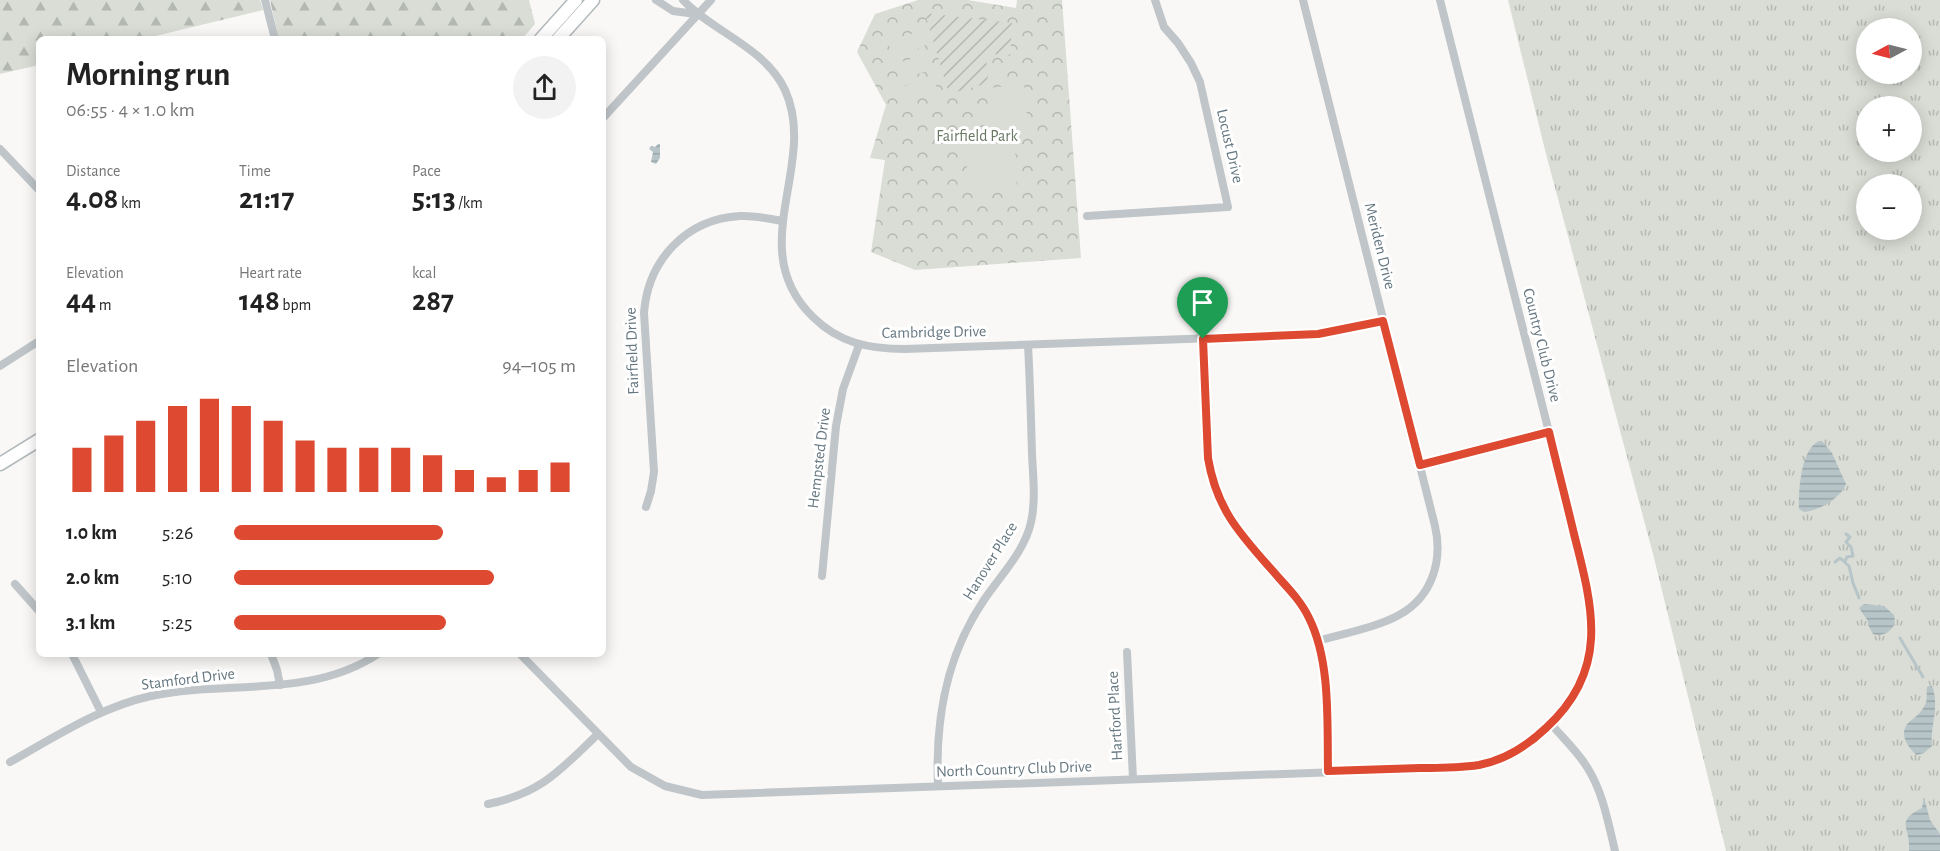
<!DOCTYPE html>
<html lang="en">
<head>
<meta charset="utf-8">
<style>
  body { margin:0; font-family:"Alegreya Sans",sans-serif; background:#f2f2f2; color:#222; height:100vh; display:flex; flex-direction:column; font-size:22px; white-space:nowrap }
  * { box-sizing:border-box; margin:0 }
  p { font-size:20px; color:#767676 }
  .icon { flex:none; width:33px; height:33px; fill:none; stroke:currentColor; stroke-width:2; stroke-linecap:round; stroke-linejoin:round }
  .map { position:relative; flex:1; overflow:hidden }
  .drawer { position:absolute; left:36px; top:36px; width:570px; height:621px; display:flex; flex-direction:column; background:#fff; border-radius:9px; box-shadow:0 3px 15px #0003 }
  .drawer>* { flex:none }
  .needle { width:39px; rotate:263deg }
  .buttons { position:absolute; left:1856px; top:18px; display:grid; gap:12px }
  .buttons a { display:grid; place-items:center; width:66px; height:66px; border-radius:50%; background:#fff; box-shadow:0 3px 15px #0003; font-size:30px }
  .pin { position:absolute; display:grid; place-items:center; width:51px; height:51px; color:#fff; margin:-62px -26px; border-radius:50% 50% 50% 0; rotate:-45deg; box-shadow:0 0 6px #0007 }
  .pin .icon { rotate:45deg }
  .round { display:grid; place-items:center; flex:none; width:63px; height:63px; border-radius:32px; background:#f2f2f2 }
  .headline { display:flex; align-items:center; justify-content:space-between; height:102px; padding:0 30px }
  h1 { font-size:33px; font-weight:700; line-height:45px }
  .metrics { display:grid; grid-template-columns:repeat(3,1fr); gap:9px; height:102px; padding:6px 30px }
  .metrics div { display:grid; align-content:center }
  .metrics b { font-size:30px; font-weight:700 }
  .metrics small { font-size:16px; font-weight:400 }
  .metrics p { font-size:16px }
  .chart { height:168px; padding:12px 30px }
  .chart p { display:flex; justify-content:space-between }
  .chart svg { width:100%; height:108px; margin-top:6px; stroke:#dd4931; stroke-width:6 }
  ul { padding:0 30px; list-style:none; font-size:20px }
  li { display:grid; grid-template-columns:96px 72px 1fr; align-items:center; height:45px }
  li i { height:15px; border-radius:8px; background:#dd4931 }
  .map>svg:first-child { display:block }
</style>
</head>
<body>
<div class="map">
<svg width="1940" height="851" viewBox="0 0 1940 851">
  <defs>
    <pattern id="grass-tufts" width="24" height="20" patternUnits="userSpaceOnUse" patternTransform="scale(1.5)"><rect width="24" height="20" fill="#d9ddd5"/><path d="M3 7l-1-3M5 7V3M7 7l1-3M15 17l-1-3M17 17v-4M19 17l1-3" fill="none" stroke="#b4b8b2"/></pattern>
    <pattern id="forest-firs" width="22" height="20" patternUnits="userSpaceOnUse" patternTransform="scale(1.5)"><rect width="22" height="20" fill="#d9ddd5"/><path d="M5 1l3.5 6h-7zM16 11l3.5 6h-7z" fill="#b4b8b2"/></pattern>
    <pattern id="park-crowns" width="20" height="18" patternUnits="userSpaceOnUse" patternTransform="scale(1.5)"><rect width="20" height="18" fill="#d9ddd5"/><path d="M2 6a3 3 0 1 1 6 0M12 15a3 3 0 1 1 6 0" fill="none" stroke="#b4b8b2"/></pattern>
    <pattern id="garden-furrows" width="10" height="10" patternUnits="userSpaceOnUse" patternTransform="scale(1.5)"><rect width="10" height="10" fill="#d9ddd5"/><path d="M-1 1l2-2M0 10L10 0M9 11l2-2" fill="none" stroke="#b4b8b2"/></pattern>
    <pattern id="water-rules" width="6" height="5" patternUnits="userSpaceOnUse" patternTransform="scale(1.5)"><rect width="6" height="5" fill="#b7c5c8"/><path d="M0 2.5h6" fill="none" stroke="#98a5a8"/></pattern>
  </defs>
  <rect width="100%" height="100%" fill="#f9f8f6"/>
  <!-- grass -->
  <path fill="url(#grass-tufts)" fill-rule="evenodd" d="M1508,0H1940V851H1726L1653,554L1546,154ZM1866,28H1911V74H1866ZM1866,106H1911V152H1866ZM1866,184H1911V230H1866Z"/>
  <!-- forest -->
  <g fill="url(#forest-firs)">
    <polygon points="0,0 260,0 263,10 143,39 39,39 39,65 0,74"/>
    <polygon points="270,0 529,0 535,24 522,39 279,39"/>
  </g>
  <!-- park -->
  <polygon fill="url(#park-crowns)" points="918,0 968,0 1016,8 1017,0 1062,0 1081,258 915,270 871,252 885,160 870,158 886,105 857,52 875,14"/>
  <!-- garden -->
  <polygon fill="url(#garden-furrows)" points="925,13 1012,23 1010,56 986,53 988,83 949,94"/>
  <!-- pitch -->
  <g fill="#d9ddd5">
    <polygon points="921,31 925,47 892,56 888,41"/>
    <polygon points="928,54 932,70 899,79 894,64"/>
    <polygon points="934,77 938,93 905,102 901,87"/>
    <polygon points="1024,84 1026,106 991,110 989,88"/>
    <polygon points="1026,108 1029,130 993,134 991,111"/>
    <path d="M1006,137L1015,144L1017,190C968,195 966,188 966,141Z"/>
  </g>
  <!-- water -->
  <g fill="url(#water-rules)">
    <polygon points="658,144 660,144 660,158 656,164 651,162 653,152 649,149 651,146 655,147"/>
    <path d="M1819,441H1822L1832,453L1846,484C1840,499 1819,510 1804,512L1799,509C1798,491 1801,449 1819,441Z"/>
    <path d="M1864,604L1884,606L1894,615C1898,628 1885,638 1873,634L1868,625V621L1859,608Z"/>
    <path d="M1932,686C1940,706 1930,726 1932,746L1924,753L1917,755C1909,749 1900,736 1906,726C1909,720 1920,716 1925,705C1928,699 1926,693 1927,687Z"/>
    <path d="M1924,797L1930,820L1940,834V851H1909C1911,826 1894,822 1922,808Z"/>
  </g>
  <g fill="none" stroke-linecap="round" stroke-linejoin="round">
    <!-- stream -->
    <g stroke="#b7c5c8" stroke-width="3">
      <polyline points="1845,561 1847,557 1853,556 1851,547 1846,542 1850,537 1846,534"/>
      <polyline points="1835,562 1840,558 1849,566 1853,583 1859,598"/>
      <polyline points="1900,638 1923,677"/>
    </g>
    <defs>
      <g id="secondary">
        <polyline points="541,39 576,0"/>
        <polyline points="558,39 593,0"/>
        <polyline points="0,464 39,440"/>
      </g>
    </defs>
    <!-- secondary casing -->
    <use href="#secondary" stroke="#b2b9bc" stroke-width="15"/>
    <!-- street -->
    <g stroke="#bfc5c8" stroke-width="8">
      <polyline points="265,0 275,39"/>
      <polyline points="656,0 673,11 696,14"/>
      <path d="M683,0C713,32 766,48 785,90C819,165 742,248 813,317C839,343 869,349 905,349L1300,335L1343,330L1383,321"/>
      <path d="M1303,0L1435,526C1443,561 1432,597 1399,615C1378,627 1342,634 1318,641"/>
      <polyline points="603,118 711,0"/>
      <polyline points="0,149 39,190"/>
      <polyline points="1087,216 1228,207 1200,82 1191,63 1178,43 1164,27 1155,0"/>
      <path d="M1203,339C1204,367 1205,394 1207,422C1208,444 1207,468 1215,490C1231,536 1275,567 1302,606C1332,648 1326,721 1328,771"/>
      <polyline points="0,366 39,341"/>
      <polyline points="1420,465 1549,432"/>
      <path d="M646,507L651,491L654,472L644,313C648,260 686,219 740,216C754,215 769,219 783,221"/>
      <polyline points="822,576 836,426 843,389 859,345"/>
      <polyline points="15,584 39,611"/>
      <polyline points="1127,652 1133,779"/>
      <polyline points="72,654 101,712"/>
      <polyline points="271,654 277,670 280,685"/>
      <path d="M520,654L631,767L665,786L702,795L1448,768C1552,760 1608,684 1587,583L1440,0"/>
      <path d="M1551,724C1563,738 1577,751 1587,767C1603,792 1608,822 1615,851"/>
      <path d="M10,762C55,737 100,707 151,696C227,680 310,699 378,654"/>
      <path d="M938,786C935,719 946,656 984,600C1000,576 1025,551 1031,522C1036,500 1033,476 1032,454C1031,418 1030,381 1028,345"/>
      <path d="M488,804C542,793 560,770 598,734"/>
    </g>
    <!-- secondary -->
    <use href="#secondary" stroke="#fff" stroke-width="12"/>
  </g>
  <g fill="none" stroke-linecap="round" stroke-linejoin="round">
    <defs>
      <path id="route" d="M1383,321L1420,465L1549,432C1557,466 1566,500 1574,534C1593,608 1610,670 1546,728C1527,746 1505,760 1479,765C1460,768 1439,768 1420,768C1389,769 1359,770 1328,771C1327,723 1331,662 1309,618C1302,603 1290,590 1279,578C1244,538 1217,513 1208,458L1203,339L1318,334Z"/>
    </defs>
    <!-- route casing -->
    <use href="#route" stroke="#fff" stroke-width="12"/>
    <!-- route -->
    <use href="#route" stroke="#dd4931" stroke-width="8"/>
  </g>
  <g text-anchor="middle" dominant-baseline="central" stroke-width="6" stroke-linejoin="round" paint-order="stroke">
    <!-- park labels -->
    <g font-size="16" fill="#697863" stroke="#fff">
      <text x="977" y="136">Fairfield Park</text>
    </g>
    <!-- street labels -->
    <g font-size="16" fill="#657780" stroke="#fff">
      <text transform="translate(1230 146) rotate(77)">Locust Drive</text>
      <text transform="translate(1380 246) rotate(76)">Meriden Drive</text>
      <text transform="translate(934 332) rotate(-1)">Cambridge Drive</text>
      <text transform="translate(1542 345) rotate(76)">Country Club Drive</text>
      <text transform="translate(632 351) rotate(-92)">Fairfield Drive</text>
      <text transform="translate(819 458) rotate(-83)">Hempsted Drive</text>
      <text transform="translate(990 561) rotate(-58)">Hanover Place</text>
      <text transform="translate(188 679) rotate(-7)">Stamford Drive</text>
      <text transform="translate(1115 716) rotate(-93)">Hartford Place</text>
      <text transform="translate(1014 769) rotate(-2)">North Country Club Drive</text>
    </g>
  </g>
</svg>
<div class="buttons">
<a><svg class="needle" viewBox="-14 -14 28 28"><path d="M0-13l5 13h-10z" fill="#e53935"/><path d="M0 13l5-13h-10z" fill="#767676"/></svg></a>
<a>+</a>
<a>−</a>
</div>
<div class="pin" style="left:1203px;top:339px;background:#1e9e55"><svg class="icon" aria-label="arrive" viewBox="0 0 24 24"><path d="M6 21V4h12l-3 4 3 4H6"/></svg></div>
<section class="drawer">
<div class="headline"><div><h1>Morning run</h1><p>06:55 · 4 × 1.0 km</p></div><a class="round"><svg class="icon" aria-label="share" viewBox="0 0 24 24"><path d="M12 15V3M7 8l5-5 5 5M5 13v7h14v-7"/></svg></a></div>
<div class="metrics">
<div><p>Distance</p><b>4.08<small> km</small></b></div>
<div><p>Time</p><b>21:17</b></div>
<div><p>Pace</p><b>5:13<small> /km</small></b></div>
</div>
<div class="metrics">
<div><p>Elevation</p><b>44<small> m</small></b></div>
<div><p>Heart rate</p><b>148<small> bpm</small></b></div>
<div><p>kcal</p><b>287</b></div>
</div>
<div class="chart"><p><span>Elevation</span>94–105 m</p>
<svg viewBox="0 0 160 44" preserveAspectRatio="none"><path d="M5 44V26M15 44V21M25 44V15M35 44V9M45 44V6M55 44V9M65 44V15M75 44V23M85 44V26M95 44V26M105 44V26M115 44V29M125 44V35M135 44V38M145 44V35M155 44V32"/></svg>
</div>
<ul>
<li><b>1.0 km</b>5:26<i style="width:61%"></i></li>
<li><b>2.0 km</b>5:10<i style="width:76%"></i></li>
<li><b>3.1 km</b>5:25<i style="width:62%"></i></li>
</ul>
</section>
</div>
</body>
</html>
